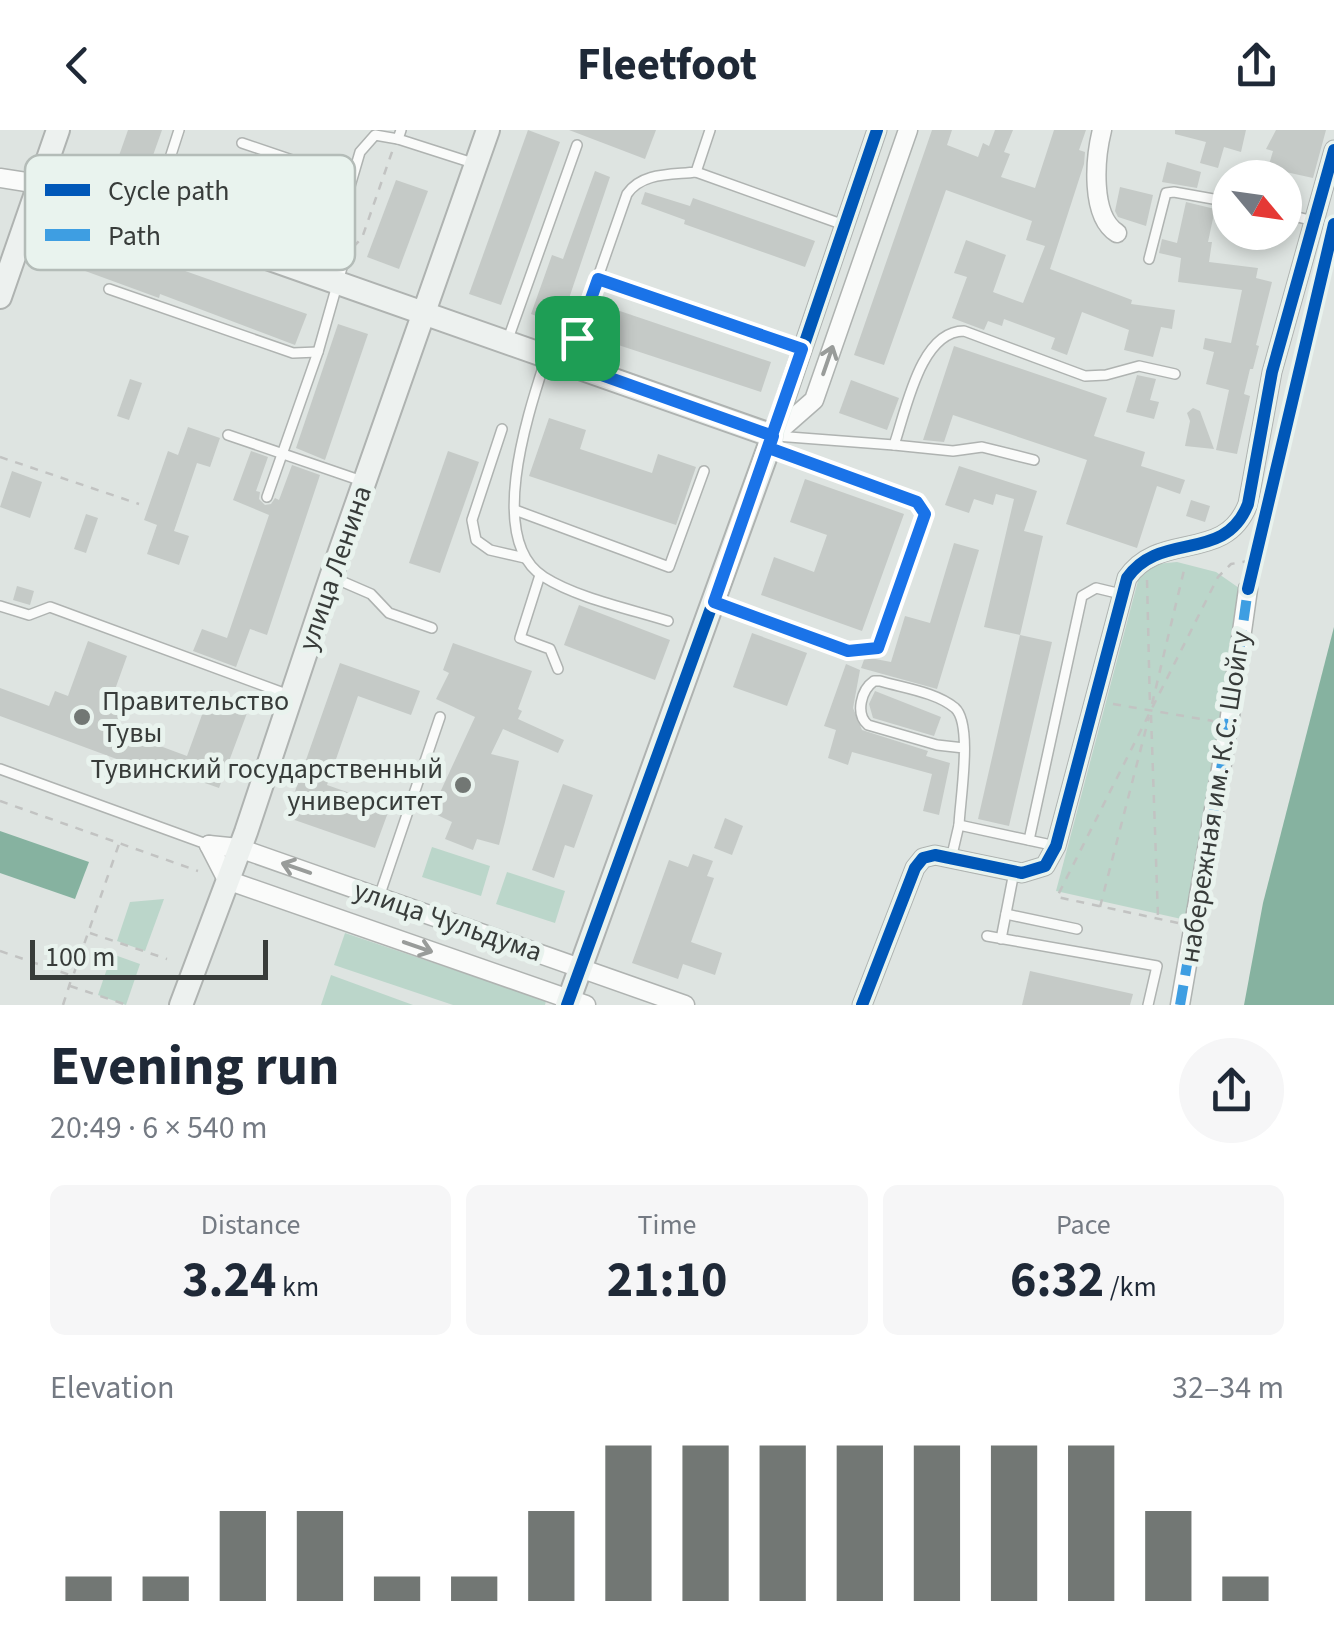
<!DOCTYPE html>
<html lang="en">
<head>
<meta charset="utf-8">
<style>
  body { margin:0; font-family:"Source Sans 3",sans-serif; background:#f6f6f7; color:#1f2937; height:100vh; display:flex; flex-direction:column; font-size:38px; white-space:nowrap }
  * { box-sizing:border-box; margin:0 }
  p { font-size:32px; color:#747a83 }
  .icon { flex:none; width:55px; height:55px; fill:none; stroke:currentColor; stroke-width:2; stroke-linecap:round; stroke-linejoin:round }
  .map { position:relative; height:875px; overflow:hidden }
  .side { display:flex; flex-direction:column; background:#fff; flex:1 }
  .side>* { flex:none }
  .needle { width:65px; rotate:119deg }
  .buttons { position:absolute; left:1212px; top:30px; display:grid; gap:20px }
  .buttons a { display:grid; place-items:center; width:90px; height:90px; border-radius:50%; background:#fff; box-shadow:0 5px 15px #0003; font-size:50px }
  .scale { position:absolute; left:30px; bottom:25px; width:238px; box-sizing:border-box; padding-left:10px; border:5px solid #383c3a; border-top:0; font-size:28px; line-height:35px; white-space:nowrap; color:#383c3a; -webkit-text-stroke:8px #e9f3ee; paint-order:stroke }
  .pin { position:absolute; display:grid; place-items:center; width:85px; height:85px; color:#fff; margin:-42px; border-radius:20px; box-shadow:0 5px 15px #0006 }
  .round { display:grid; place-items:center; flex:none; width:105px; height:105px; border-radius:52px; background:#f6f6f7 }
  .overview { display:flex; align-items:center; justify-content:space-between; height:170px; padding:0 50px }
  h1 { font-size:55px; font-weight:700; line-height:75px }
  .stats { display:grid; grid-template-columns:repeat(3,1fr); gap:15px; height:170px; padding:10px 50px }
  .stats div { display:grid; align-content:center; border-radius:15px; background:#f6f6f7; text-align:center }
  .stats b { font-size:50px; font-weight:700 }
  .stats small { font-size:28px; font-weight:400 }
  .stats p { font-size:28px }
  .chart { height:280px; padding:20px 50px }
  .chart p { display:flex; justify-content:space-between }
  .chart svg { width:100%; height:180px; margin-top:10px; stroke:#727774; stroke-width:6 }
  header { display:flex; justify-content:space-between; align-items:center; height:130px; padding:0 50px; background:#fff; font-size:45px; font-weight:700 }
  .map>svg:first-child { display:block }
</style>
</head>
<body>
<header><svg class="icon" aria-label="back" viewBox="0 0 24 24"><path d="M15 5l-7 7 7 7"/></svg>Fleetfoot<svg class="icon" aria-label="share" viewBox="0 0 24 24"><path d="M12 15V3M7 8l5-5 5 5M5 13v7h14v-7"/></svg></header>
<div class="map">
<svg width="1334" height="875" viewBox="0 0 1334 875">
  <rect width="100%" height="100%" fill="#dee4e1"/>
  <!-- green -->
  <g fill="#bbd6ca">
    <polygon points="1177,432 1216,442 1239,458 1220,592 1186,790 1056,761 1140,443 1156,434"/>
    <polygon points="432,717 490,736 481,766 422,747"/>
    <polygon points="507,742 565,761 555,793 496,774"/>
    <polygon points="164,769 145,821 117,811 130,772"/>
    <polygon points="345,803 546,871 545,875 453,875 334,835"/>
    <polygon points="112,824 140,834 126,875 98,865"/>
    <polygon points="331,845 413,875 321,875"/>
  </g>
  <!-- water -->
  <g fill="#86b2a0">
    <polygon points="1334,497 1334,875 1244,875 1263,773"/>
    <polygon points="0,701 89,732 75,769 0,743"/>
  </g>
  <!-- building -->
  <g fill="#c5cac7">
    <polygon points="128,0 162,0 145,48 115,37"/>
    <polygon points="528,0 560,12 501,175 469,164"/>
    <polygon points="569,0 656,0 645,29"/>
    <polygon points="932,0 952,0 947,15 978,27 983,13 989,16 995,0 1013,0 1004,22 1010,24 1001,47 1035,58 1054,0 1086,0 1079,20 1085,22 1084,34 1050,139 1132,170 1131,174 1175,180 1172,199 1161,197 1153,227 1124,220 1129,200 1082,182 1067,225 1051,219 1055,208 1004,189 1002,196 988,191 984,200 952,188 967,147 954,143 966,110 1006,125 993,162 1023,173 1045,116 1026,110 1032,91 946,60 884,235 854,225"/>
    <polygon points="1175,0 1246,0 1241,22 1224,17 1218,38 1200,33 1206,12 1175,4"/>
    <polygon points="1276,0 1326,0 1313,48 1268,38 1273,21 1266,19"/>
    <polygon points="1167,32 1201,42 1197,58 1162,52"/>
    <polygon points="595,41 610,47 560,195 531,184 552,125 563,129"/>
    <polygon points="396,50 428,61 399,139 367,127"/>
    <polygon points="1120,57 1153,65 1146,96 1118,87 1115,81"/>
    <polygon points="645,62 690,76 693,68 815,111 805,137 684,94 685,90 641,74"/>
    <polygon points="1186,72 1215,79 1208,112 1212,112 1209,132 1258,138 1256,148 1272,152 1256,215 1259,216 1253,239 1250,239 1244,264 1250,266 1237,324 1216,320 1229,260 1206,254 1214,222 1203,219 1205,208 1231,213 1242,160 1178,152 1181,128 1159,123 1162,109 1177,113"/>
    <polygon points="89,107 307,184 295,215 160,164 159,168 77,138"/>
    <polygon points="605,176 771,232 761,262 594,207"/>
    <polygon points="338,194 368,204 325,330 296,318"/>
    <polygon points="954,216 1107,268 1094,306 1145,322 1141,336 1185,350 1180,364 1157,356 1137,418 1066,394 1087,330 953,285 944,312 923,310"/>
    <polygon points="1137,245 1156,249 1150,270 1159,272 1154,289 1126,282"/>
    <polygon points="130,249 142,253 129,290 117,286"/>
    <polygon points="851,250 899,268 887,300 839,283"/>
    <polygon points="1193,278 1200,281 1214,319 1185,316 1190,291 1187,283"/>
    <polygon points="549,288 586,300 580,319 652,343 658,324 696,337 676,395 529,346"/>
    <polygon points="188,297 220,308 210,337 197,333 174,401 189,406 179,435 147,424 157,395 144,390 168,321 178,325"/>
    <polygon points="251,321 268,327 256,361 260,362 259,369 265,375 271,374 275,368 279,370 292,335 320,345 267,505 250,499 236,537 193,521 202,499 227,508 269,385 233,370"/>
    <polygon points="448,321 479,332 440,443 409,433"/>
    <polygon points="959,336 1037,361 1024,401 1043,406 1020,505 984,497 1014,369 996,364 993,375 974,369 969,383 945,375"/>
    <polygon points="12,341 42,352 30,388 0,377"/>
    <polygon points="805,349 904,384 862,501 761,465 774,427 814,442 827,405 790,392"/>
    <polygon points="1191,370 1210,376 1205,392 1186,386"/>
    <polygon points="86,384 98,388 86,423 74,419"/>
    <polygon points="954,413 979,420 937,559 861,538 865,527 891,532 905,486 930,493"/>
    <polygon points="17,456 34,461 30,475 13,470"/>
    <polygon points="579,475 670,510 655,550 564,515"/>
    <polygon points="752,503 807,523 787,576 733,557"/>
    <polygon points="1020,505 1052,512 1009,696 978,689"/>
    <polygon points="88,511 127,526 108,579 120,584 114,599 187,626 211,560 250,575 219,658 182,645 179,652 0,586 0,558 49,576 55,561 68,566"/>
    <polygon points="453,513 532,541 518,579 522,581 518,589 564,610 558,623 503,599 491,624 519,631 505,692 499,715 477,709 473,720 445,709 452,692 431,682 475,587 436,569 449,543 443,540"/>
    <polygon points="340,533 420,561 411,585 358,566 327,655 390,677 375,718 286,687"/>
    <polygon points="846,534 860,540 853,578 862,600 928,621 926,626 950,633 939,685 923,681 932,644 852,622 848,635 828,628 836,600 824,596"/>
    <polygon points="875,561 941,587 934,606 873,588 869,574"/>
    <polygon points="563,654 593,665 574,718 565,715 554,748 532,740"/>
    <polygon points="725,688 743,696 732,725 714,718"/>
    <polygon points="693,724 713,731 707,746 714,748 691,812 722,823 715,845 683,834 678,849 632,833 669,730 688,737"/>
    <polygon points="1030,841 1133,864 1130,875 1022,875"/>
  </g>
  <g fill="none" stroke-linecap="round" stroke-linejoin="round">
    <defs>
      <g id="lane">
        <polyline points="401,0 398,9 476,34"/>
        <polyline points="242,13 351,50"/>
        <polyline points="696,42 844,95"/>
        <polyline points="1285,84 1314,91"/>
        <polyline points="151,87 179,0"/>
        <polyline points="1149,129 1166,63 1174,62 1230,72"/>
        <polyline points="598,149 802,219"/>
        <polyline points="109,159 293,223 318,222"/>
        <polyline points="508,209 577,15"/>
        <path d="M546,228C529,281 485,410 544,447C577,468 630,479 668,491"/>
        <path d="M569,230L627,64C642,42 672,45 696,42L710,0"/>
        <polyline points="502,299 472,390 476,410 490,420 525,428"/>
        <polyline points="228,305 362,351"/>
        <path d="M776,306L894,315C906,281 920,201 964,201L1085,246L1106,245L1139,236L1175,244"/>
        <polyline points="894,315 953,321 982,317 1034,330"/>
        <polyline points="267,367 318,222 343,134 338,97 360,22 375,5 398,9"/>
        <polyline points="515,380 669,437 704,341"/>
        <polyline points="540,445 520,508 550,519 558,539"/>
        <polyline points="334,448 371,464 389,483 432,498"/>
        <polyline points="716,473 848,521 878,517 925,384 917,372 769,318"/>
        <polyline points="0,476 29,485 50,477 289,565"/>
        <polyline points="0,639 209,715"/>
        <path d="M959,695C960,670 973,594 955,578C936,562 903,558 880,551H874C861,560 855,584 868,595L937,615L964,618"/>
        <polyline points="1029,710 1082,466 1096,458 1121,464"/>
        <polyline points="951,729 959,695 1056,716"/>
        <polyline points="379,767 440,587"/>
        <polyline points="1006,784 1077,799"/>
        <polyline points="987,806 1157,836 1148,875"/>
        <polyline points="1001,809 1014,742"/>
      </g>
      <g id="street">
        <path d="M1102,0C1095,28 1090,86 1117,103"/>
        <polyline points="0,48 39,54"/>
        <polyline points="773,306 814,270 908,0"/>
        <polyline points="773,306 877,0"/>
        <polyline points="209,715 239,718 685,875"/>
        <polyline points="209,715 227,750 586,875"/>
        <path d="M862,875L915,738L923,728L935,725L1022,743L1045,736L1056,716L1127,448C1160,400 1225,434 1248,374L1272,242L1334,20"/>
        <polyline points="1180,875 1229,593 1248,459"/>
      </g>
      <g id="secondary">
        <polyline points="39,54 88,65 773,306 567,875"/>
        <polyline points="0,167 58,0"/>
        <polyline points="181,875 246,702 331,447 488,0"/>
      </g>
    </defs>
    <!-- lane casing -->
    <use href="#lane" stroke="#afb3b1" stroke-width="12"/>
    <!-- street casing -->
    <use href="#street" stroke="#afb3b1" stroke-width="21"/>
    <!-- secondary casing -->
    <use href="#secondary" stroke="#afb3b1" stroke-width="26"/>
    <!-- path -->
    <g stroke="#c2c3c2" stroke-width="2.5" stroke-dasharray="8 8" stroke-linecap="butt">
      <polyline points="353,117 362,108 393,19"/>
      <polyline points="0,327 139,374"/>
      <polyline points="1147,450 1150,577"/>
      <polyline points="1113,574 1213,591"/>
      <polyline points="1152,574 1185,436"/>
      <polyline points="1151,585 1158,787"/>
      <polyline points="0,671 198,741"/>
      <polyline points="1100,777 1149,587"/>
      <polyline points="1178,793 1057,767 1218,447 1231,434 1254,430"/>
      <polyline points="90,803 167,829"/>
      <polyline points="0,821 73,846 119,714"/>
      <polyline points="70,856 127,875"/>
      <polyline points="63,875 72,847"/>
    </g>
    <!-- lane -->
    <use href="#lane" stroke="#fafbfa" stroke-width="9"/>
    <!-- street -->
    <use href="#street" stroke="#fafbfa" stroke-width="18"/>
    <!-- secondary -->
    <use href="#secondary" stroke="#edf1ef" stroke-width="22"/>
    <!-- quiet -->
    <polyline stroke="#3e9ee2" stroke-width="10" stroke-dasharray="20 10" stroke-linecap="butt" points="1180,875 1229,593 1248,459"/>
    <defs>
      <g id="cycleway">
        <polyline points="1248,459 1334,94"/>
        <polyline points="567,875 769,318 877,0"/>
        <path d="M862,875L915,738L923,728L935,725L1022,743L1045,736L1056,716L1127,448C1160,400 1225,434 1248,374L1272,242L1334,20"/>
      </g>
    </defs>
    <!-- cycleway casing -->
    <use href="#cycleway" stroke="#e9f3ee" stroke-width="19"/>
    <!-- cycleway -->
    <use href="#cycleway" stroke="#0057b8" stroke-width="12"/>
  </g>
  <!-- one-way arrows -->
  <defs><path id="oneway-shaft" d="M-6 0H5M1.5-3L5.5 0L1.5 3" fill="none" stroke-width="1.6" stroke-linecap="round" stroke-linejoin="round" transform="scale(2.5)"/></defs>
  <g stroke="#999c9a">
    <use href="#oneway-shaft" transform="translate(828 230) rotate(-71)"/>
    <use href="#oneway-shaft" transform="translate(296 738) rotate(-161)"/>
    <use href="#oneway-shaft" transform="translate(418 817) rotate(19)"/>
  </g>
  <g fill="none" stroke-linecap="round" stroke-linejoin="round">
    <defs>
      <polyline id="route" points="577,208 568,233 773,306 769,318 917,372 925,384 878,518 848,521 714,472 802,219 598,149 577,208"/>
    </defs>
    <!-- route casing -->
    <use href="#route" stroke="#fff" stroke-width="20"/>
    <!-- route -->
    <use href="#route" stroke="#1a73e8" stroke-width="12"/>
  </g>
  <!-- markers -->
  <g fill="#727774" stroke="#e9f3ee" stroke-width="4">
    <circle cx="82" cy="587" r="10"/>
    <circle cx="463" cy="655" r="10"/>
  </g>
  <g text-anchor="middle" dominant-baseline="central" stroke-width="10" stroke-linejoin="round" paint-order="stroke">
    <!-- street labels -->
    <g font-size="28" fill="#383c3a" stroke="#e9f3ee">
      <text transform="translate(335 438) rotate(-71)">улица Ленина</text>
      <text transform="translate(1215 667) rotate(-81)">набережная им. К.С. Шойгу</text>
      <text transform="translate(448 791) rotate(19)">улица Чульдума</text>
    </g>
    <!-- poi labels -->
    <g font-size="28" fill="#383c3a" stroke="#e9f3ee" text-anchor="start">
      <text x="102" y="571">Правительство<tspan x="102" dy="32">Тувы</tspan></text>
      <text x="443" y="639" text-anchor="end">Тувинский государственный<tspan x="443" dy="32">университет</tspan></text>
    </g>
  </g>
  <!-- legend -->
  <rect x="25" y="25" width="330" height="115" rx="15" fill="#e9f3ee" stroke="#b4bcb8" stroke-width="2.5"/>
  <rect x="45" y="54" width="45" height="12" fill="#0057b8"/>
  <rect x="45" y="99" width="45" height="12" fill="#3e9ee2"/>
  <g font-size="28" fill="#383c3a">
    <text x="108" y="70">Cycle path</text>
    <text x="108" y="115">Path</text>
  </g>
</svg>
<div class="buttons">
<a><svg class="needle" viewBox="-14 -14 28 28"><path d="M0-13l5 13h-10z" fill="#e53935"/><path d="M0 13l5-13h-10z" fill="#747a83"/></svg></a>
</div>
<div class="scale">100 m</div>
<div class="pin" style="left:577px;top:208px;background:#1e9e55"><svg class="icon" aria-label="arrive" viewBox="0 0 24 24"><path d="M6 21V4h12l-3 4 3 4H6"/></svg></div>
</div>
<section class="side">
<div class="overview"><div><h1>Evening run</h1><p>20:49 · 6 × 540 m</p></div><a class="round"><svg class="icon" aria-label="share" viewBox="0 0 24 24"><path d="M12 15V3M7 8l5-5 5 5M5 13v7h14v-7"/></svg></a></div>
<div class="stats">
<div><p>Distance</p><b>3.24<small> km</small></b></div>
<div><p>Time</p><b>21:10</b></div>
<div><p>Pace</p><b>6:32<small> /km</small></b></div>
</div>
<div class="chart"><p><span>Elevation</span>32–34 m</p>
<svg viewBox="0 0 160 44" preserveAspectRatio="none"><path d="M5 44V38M15 44V38M25 44V22M35 44V22M45 44V38M55 44V38M65 44V22M75 44V6M85 44V6M95 44V6M105 44V6M115 44V6M125 44V6M135 44V6M145 44V22M155 44V38"/></svg>
</div>
</section>
</body>
</html>
